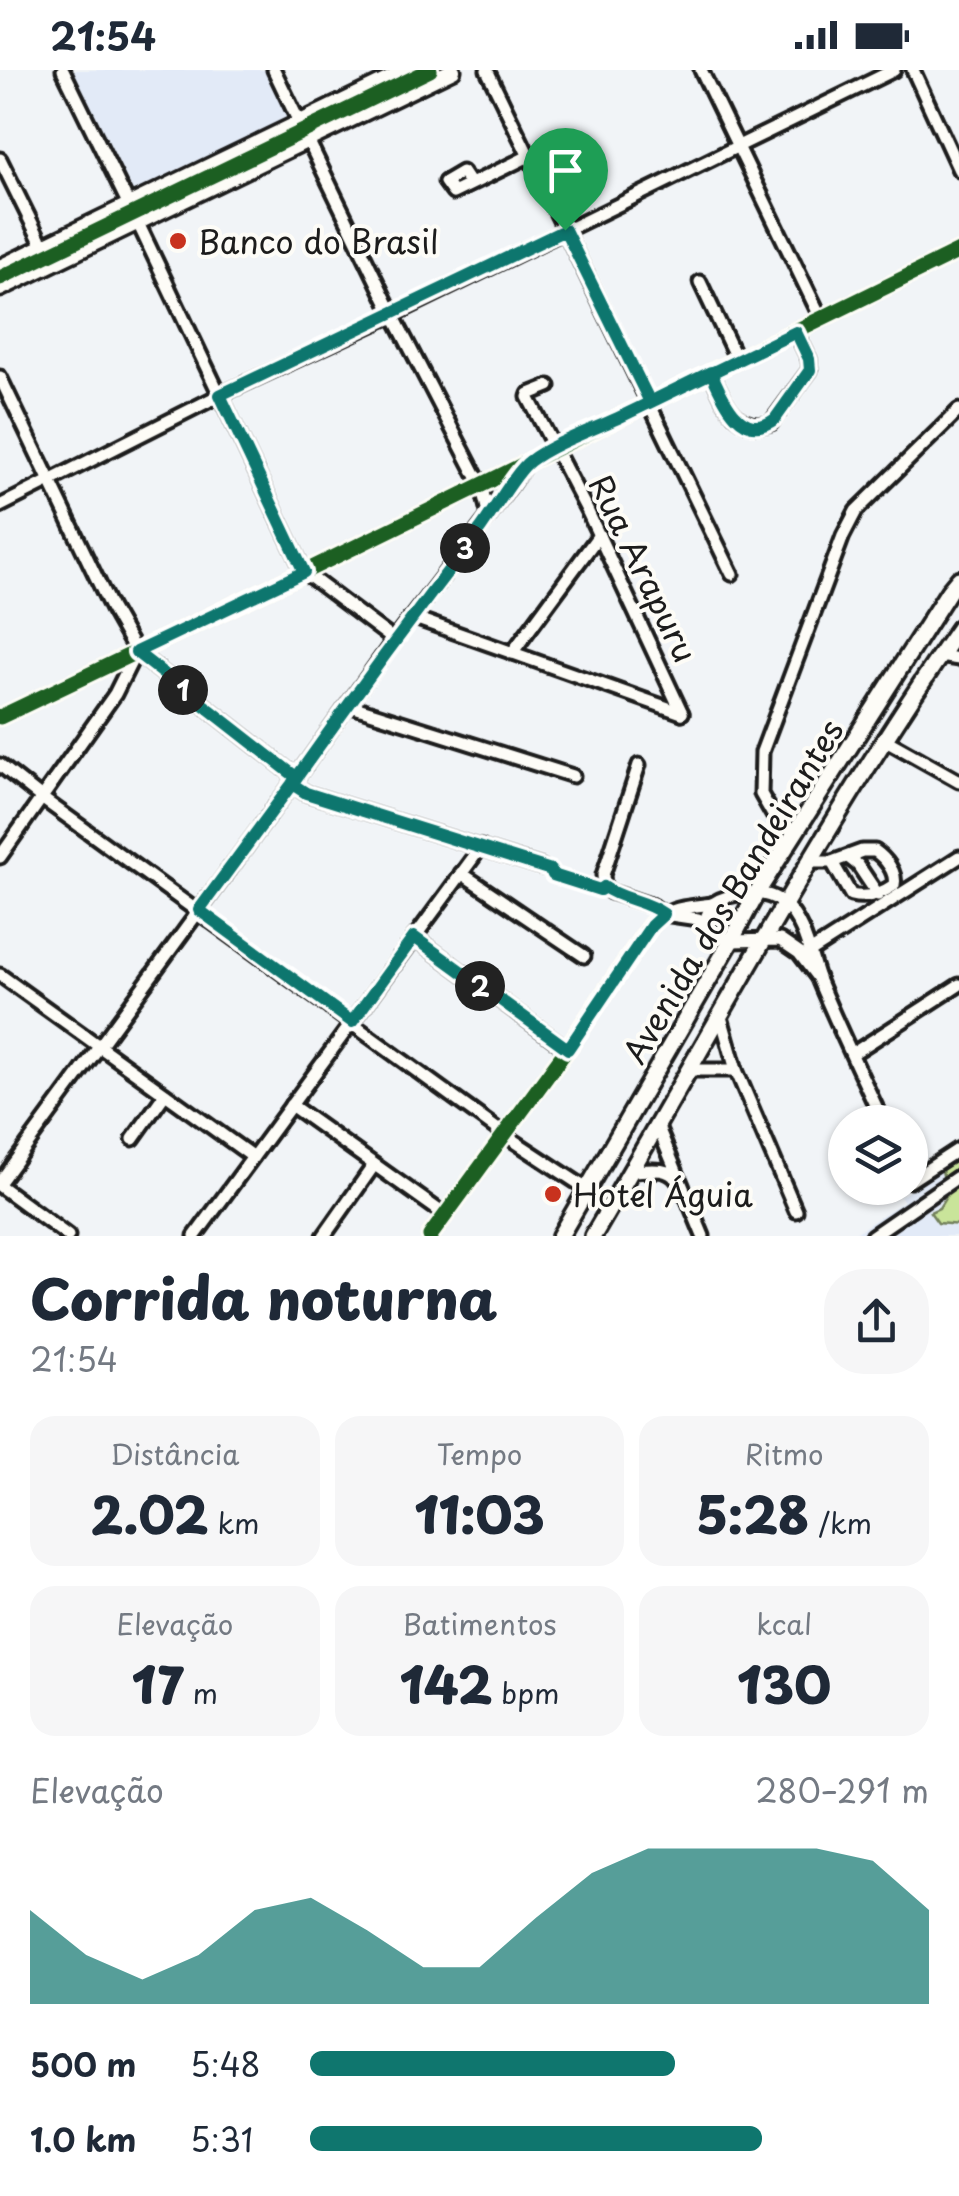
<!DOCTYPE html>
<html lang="pt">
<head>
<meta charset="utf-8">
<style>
  body { margin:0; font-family:"Playpen Sans",sans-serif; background:#f6f6f7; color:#1f2937; height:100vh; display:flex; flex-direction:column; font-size:38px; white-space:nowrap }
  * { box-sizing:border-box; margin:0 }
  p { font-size:32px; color:#747a83 }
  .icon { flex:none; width:55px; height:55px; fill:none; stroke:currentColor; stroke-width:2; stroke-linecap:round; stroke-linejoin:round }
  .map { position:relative; height:1166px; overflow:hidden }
  .panel { display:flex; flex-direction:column; background:#fff; flex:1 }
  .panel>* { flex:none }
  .fabs { position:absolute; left:828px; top:1035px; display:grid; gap:20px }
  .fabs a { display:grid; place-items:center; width:100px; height:100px; border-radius:50%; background:#fff; box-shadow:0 2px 8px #0004; font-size:50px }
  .pin { position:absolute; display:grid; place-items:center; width:85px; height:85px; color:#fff; margin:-102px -42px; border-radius:50% 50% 50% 0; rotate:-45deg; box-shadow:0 0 10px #0007 }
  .pin .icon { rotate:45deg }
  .km { position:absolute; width:50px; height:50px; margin:-25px; border-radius:50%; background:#222; color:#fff; font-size:28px; line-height:50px; text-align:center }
  .round { display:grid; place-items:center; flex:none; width:105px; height:105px; border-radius:40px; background:#f6f6f7 }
  .headline { display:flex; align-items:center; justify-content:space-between; height:170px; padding:0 30px }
  h1 { font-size:55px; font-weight:800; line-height:75px }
  .figures { display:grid; grid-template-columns:repeat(3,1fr); gap:15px; height:170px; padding:10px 30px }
  .figures div { display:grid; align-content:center; border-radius:25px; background:#f6f6f7; text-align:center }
  .figures b { font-size:50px; font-weight:800 }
  .figures small { font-size:28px; font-weight:400 }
  .figures p { font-size:28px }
  .chart { height:280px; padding:20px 30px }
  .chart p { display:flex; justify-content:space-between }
  .chart svg { width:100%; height:180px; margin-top:10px; fill:#0f766e; opacity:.7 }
  ul { padding:0 30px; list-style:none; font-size:32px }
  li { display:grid; grid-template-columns:160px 120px 1fr; align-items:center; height:75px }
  li i { height:25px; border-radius:12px; background:#0f766e }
  .status { display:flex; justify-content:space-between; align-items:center; height:70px; padding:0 50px; background:#fff; direction:ltr }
  .status svg { height:28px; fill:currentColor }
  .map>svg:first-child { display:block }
</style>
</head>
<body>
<div class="status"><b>21:54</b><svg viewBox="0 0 49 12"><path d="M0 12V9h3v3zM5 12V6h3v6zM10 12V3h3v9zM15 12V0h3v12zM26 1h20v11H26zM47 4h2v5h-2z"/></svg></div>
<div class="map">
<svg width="959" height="1166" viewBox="0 0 959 1166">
  <defs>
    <pattern id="forest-firs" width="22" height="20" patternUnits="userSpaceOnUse" patternTransform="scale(2.5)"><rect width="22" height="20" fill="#c9e49a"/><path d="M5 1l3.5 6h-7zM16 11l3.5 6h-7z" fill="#acc384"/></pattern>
  </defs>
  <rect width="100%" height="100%" fill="#f1f4f7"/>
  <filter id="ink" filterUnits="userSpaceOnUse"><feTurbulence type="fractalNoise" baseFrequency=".01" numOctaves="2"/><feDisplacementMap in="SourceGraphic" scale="20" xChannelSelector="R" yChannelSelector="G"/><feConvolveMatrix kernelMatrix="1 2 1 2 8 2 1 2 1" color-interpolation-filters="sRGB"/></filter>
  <g filter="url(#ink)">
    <!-- built -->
    <g fill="#e2eaf7">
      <polygon points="67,0 270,0 294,50 129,128"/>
      <polygon points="959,1087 959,1166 851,1166 904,1131 900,1127"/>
    </g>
    <!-- forest -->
    <polygon fill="url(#forest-firs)" stroke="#72805b" stroke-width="2.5" points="959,1089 959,1155 938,1153 930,1142 939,1138 947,1125 942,1100"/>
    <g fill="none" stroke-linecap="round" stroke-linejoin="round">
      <defs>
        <g id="minor">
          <polyline points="63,0 129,135"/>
          <polyline points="274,0 299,52"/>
          <polyline points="487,0 732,504"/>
          <polyline points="701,0 821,248"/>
          <polyline points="913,0 959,100"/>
          <polyline points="308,70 393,245 481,415 489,446"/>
          <polyline points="0,89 43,176"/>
          <polyline points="470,114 462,102 445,112 453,123 529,86"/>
          <polyline points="138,153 304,502 394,570"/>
          <polyline points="700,212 737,290"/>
          <path d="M711,302C723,329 735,364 771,353L810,300L809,289L796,262"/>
          <polyline points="0,307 111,538 136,582 296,707"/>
          <polyline points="549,316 529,324 528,327 587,440 682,643"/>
          <polyline points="0,436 220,325 393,245 894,0"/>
          <polyline points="412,547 682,643"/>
          <polyline points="512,583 599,465"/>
          <polyline points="939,586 959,589"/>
          <polyline points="348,635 573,706"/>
          <polyline points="0,647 304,502 959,181"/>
          <polyline points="884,669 959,711"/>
          <polyline points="0,695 43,729 505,1065 587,1119"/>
          <polyline points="639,695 603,805 604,817 611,822 653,836 664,844 698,849 713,863 731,871 780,870 799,883 818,908"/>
          <polyline points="292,714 306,723 542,797"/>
          <polyline points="795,763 773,745 761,724 762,682 843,466 856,441 959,340"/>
          <polyline points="0,787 115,624 136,582"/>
          <polyline points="848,787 858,795 878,825"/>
          <path d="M810,792H832L862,781H875C885,788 897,802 894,815C881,824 867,829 851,825L832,792"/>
          <polyline points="461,803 584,886"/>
          <path d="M706,855V848L712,834C732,821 766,818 784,834C805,852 810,887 819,911C839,959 862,1006 883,1052"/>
          <polyline points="414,867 567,979"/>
          <polyline points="810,882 959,787"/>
          <polyline points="0,905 253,1087"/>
          <polyline points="721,947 736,1000 796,1141"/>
          <polyline points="852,984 959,915"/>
          <polyline points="690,1000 736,1000"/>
          <polyline points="291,1035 445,1145"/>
          <polyline points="657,1055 703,1166"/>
          <polyline points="133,1069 165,1024"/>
          <path d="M630,1101C646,1101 667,1095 677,1110"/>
          <polyline points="910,1111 959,1079"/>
          <polyline points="0,1112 289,718 394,570 489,446 526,393"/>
          <polyline points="0,1116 68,1166"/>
          <polyline points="195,1166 481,777"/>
          <polyline points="324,1166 374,1095"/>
          <path d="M430,1166L567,979L651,855C670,836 686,838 712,834"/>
          <polyline points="872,1166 959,1106"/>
        </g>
        <g id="major">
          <polyline points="0,197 408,0"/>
          <polyline points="0,219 453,0"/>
        </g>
        <g id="highway">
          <polyline points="560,1166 731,871 756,824 949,521 959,509"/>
          <path d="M593,1166C713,962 824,752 959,558"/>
        </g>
      </defs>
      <!-- minor casing -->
      <use href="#minor" stroke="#1c1c1c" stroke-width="19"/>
      <!-- major casing -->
      <use href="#major" stroke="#1c1c1c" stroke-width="21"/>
      <!-- highway casing -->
      <use href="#highway" stroke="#1c1c1c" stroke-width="22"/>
      <!-- path -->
      <g stroke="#1c1c1c" stroke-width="2.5" stroke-dasharray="2.5 8" stroke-linecap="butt">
        <polyline points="753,795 773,762"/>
        <polyline points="551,800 553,805 594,817"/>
      </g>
      <!-- minor -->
      <use href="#minor" stroke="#fdfcf7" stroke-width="11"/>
      <!-- major -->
      <use href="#major" stroke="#fdfcf7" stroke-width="14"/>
      <!-- highway -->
      <use href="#highway" stroke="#fdfcf7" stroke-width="15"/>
      <defs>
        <g id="cycleway">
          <polyline points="0,208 430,0"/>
          <polyline points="0,647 304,502 959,181"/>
          <polyline points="430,1166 567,979 651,855 664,844"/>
        </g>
      </defs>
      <!-- cycleway casing -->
      <use href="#cycleway" stroke="#fdfcf7" stroke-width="21"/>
      <!-- cycleway -->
      <use href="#cycleway" stroke="#1b5e20" stroke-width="15"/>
    </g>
  </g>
  <g fill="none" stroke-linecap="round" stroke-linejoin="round" filter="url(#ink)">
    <defs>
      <path id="route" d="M565,160L220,325L304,502L136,582L296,707L292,714L306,723L551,800L553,805L600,820L604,817C622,830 645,830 664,844L651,856L568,979L414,867L352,952L199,840L289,718L292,714C353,627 416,542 481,458C493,442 517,400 530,391C552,374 592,360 618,348C678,319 737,290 796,262L809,289L810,300L775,349C741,374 722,327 711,302L650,332L565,160"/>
    </defs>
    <!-- route casing -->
    <use href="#route" stroke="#fff" stroke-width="20"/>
    <!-- route -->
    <use href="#route" stroke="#0f766e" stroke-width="12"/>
  </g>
  <!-- markers -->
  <g fill="#c8321e" stroke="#fdfcf7" stroke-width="4">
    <circle cx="178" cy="171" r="10"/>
    <circle cx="553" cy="1124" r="10"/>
  </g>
  <g text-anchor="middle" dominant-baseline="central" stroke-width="8" stroke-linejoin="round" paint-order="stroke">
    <!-- poi labels -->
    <g font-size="32" fill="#1c1c1c" stroke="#fdfcf7" text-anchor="start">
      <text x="198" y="171">Banco do Brasil</text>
      <text x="573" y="1124">Hotel Águia</text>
    </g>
    <!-- street labels -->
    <g font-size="32" fill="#1c1c1c" stroke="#fdfcf7">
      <text transform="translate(644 498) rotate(64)">Rua Arapuru</text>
      <text transform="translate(732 821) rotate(-59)">Avenida dos Bandeirantes</text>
    </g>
  </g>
</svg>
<div class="fabs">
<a><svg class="icon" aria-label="layers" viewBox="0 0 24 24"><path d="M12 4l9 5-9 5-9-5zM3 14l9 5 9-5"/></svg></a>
</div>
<div class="pin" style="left:565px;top:160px;background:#1e9e55"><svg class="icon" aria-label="arrive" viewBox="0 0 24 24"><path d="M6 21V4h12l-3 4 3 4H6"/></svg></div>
<b class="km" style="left:183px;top:620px">1</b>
<b class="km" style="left:480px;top:916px">2</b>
<b class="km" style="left:465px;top:478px">3</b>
</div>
<section class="panel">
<div class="headline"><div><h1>Corrida noturna</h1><p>21:54</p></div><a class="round"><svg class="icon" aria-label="share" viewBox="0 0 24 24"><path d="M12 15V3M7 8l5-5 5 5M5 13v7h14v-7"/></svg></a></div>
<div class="figures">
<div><p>Distância</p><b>2.02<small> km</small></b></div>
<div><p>Tempo</p><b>11:03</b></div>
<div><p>Ritmo</p><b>5:28<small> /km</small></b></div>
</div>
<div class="figures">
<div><p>Elevação</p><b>17<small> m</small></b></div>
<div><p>Batimentos</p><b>142<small> bpm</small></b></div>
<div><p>kcal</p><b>130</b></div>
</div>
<div class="chart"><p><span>Elevação</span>280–291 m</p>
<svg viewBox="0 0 160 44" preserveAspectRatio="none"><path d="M0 44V21L10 32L20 38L30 32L40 21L50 18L60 26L70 35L80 35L90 23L100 12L110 6L120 6L130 6L140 6L150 9L160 21V44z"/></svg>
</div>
<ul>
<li><b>500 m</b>5:48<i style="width:59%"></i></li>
<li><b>1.0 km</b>5:31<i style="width:73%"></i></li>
</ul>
</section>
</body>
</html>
